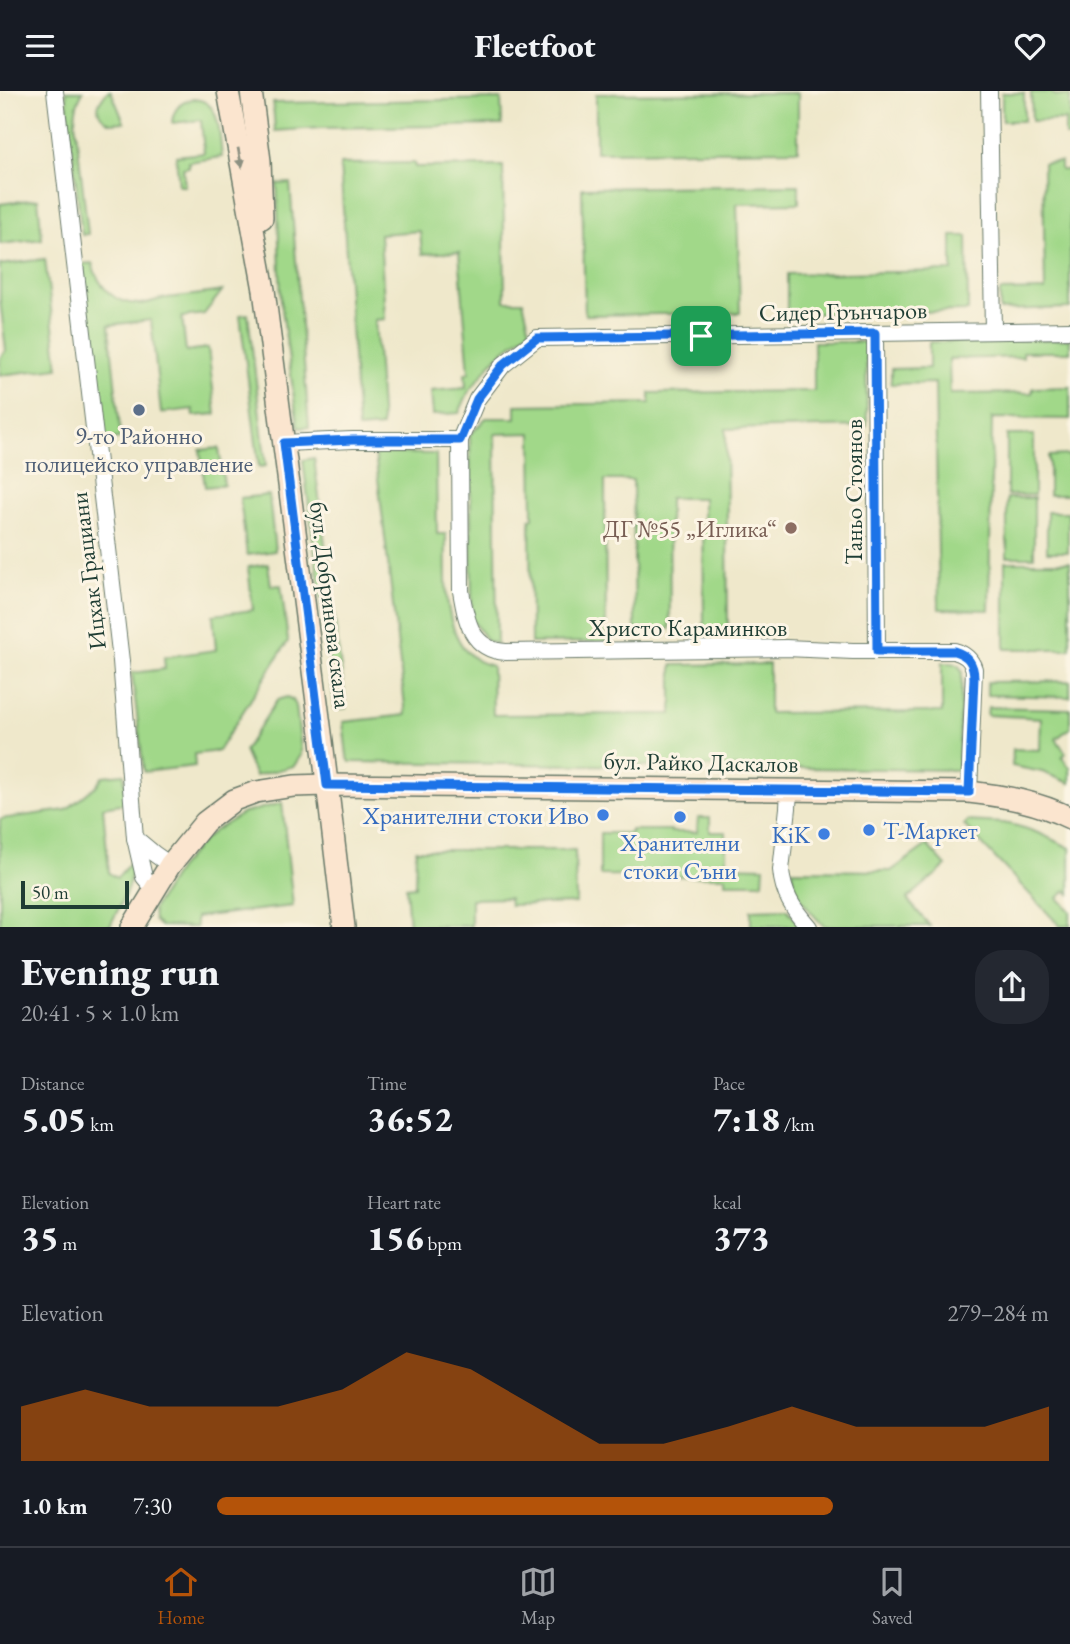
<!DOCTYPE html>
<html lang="en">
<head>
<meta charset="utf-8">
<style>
  body { margin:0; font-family:"EB Garamond",serif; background:#242831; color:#f1f3f6; height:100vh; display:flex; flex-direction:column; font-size:26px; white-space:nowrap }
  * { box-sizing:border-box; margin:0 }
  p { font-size:23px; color:#9ea1a6 }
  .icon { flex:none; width:38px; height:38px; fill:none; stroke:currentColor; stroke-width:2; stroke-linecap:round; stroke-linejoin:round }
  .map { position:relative; height:836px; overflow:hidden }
  .details { display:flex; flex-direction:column; background:#171b24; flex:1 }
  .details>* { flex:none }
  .scale { position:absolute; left:21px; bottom:18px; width:108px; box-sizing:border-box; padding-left:7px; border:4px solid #1f3d34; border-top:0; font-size:19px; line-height:24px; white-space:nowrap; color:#1f3d34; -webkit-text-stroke:5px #fcf5e5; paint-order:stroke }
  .pin { position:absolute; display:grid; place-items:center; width:60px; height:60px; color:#fff; margin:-30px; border-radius:14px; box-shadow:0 4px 10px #0006 }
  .round { display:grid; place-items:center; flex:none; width:74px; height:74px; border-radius:28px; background:#242831 }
  .headline { display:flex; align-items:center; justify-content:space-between; height:119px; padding:0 21px }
  h1 { font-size:38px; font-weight:800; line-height:52px }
  .metrics { display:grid; grid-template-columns:repeat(3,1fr); gap:10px; height:119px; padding:7px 21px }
  .metrics div { display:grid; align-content:center }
  .metrics b { font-size:35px; font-weight:800 }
  .metrics small { font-size:19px; font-weight:400 }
  .metrics p { font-size:19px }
  .chart { height:196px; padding:14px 21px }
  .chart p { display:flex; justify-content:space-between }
  .chart svg { width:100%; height:126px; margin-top:7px; fill:#b45309; opacity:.7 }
  ul { padding:0 21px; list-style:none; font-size:23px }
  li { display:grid; grid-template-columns:112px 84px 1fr; align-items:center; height:52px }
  li i { height:18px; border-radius:9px; background:#b45309 }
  header { display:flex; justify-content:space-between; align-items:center; height:91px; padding:0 21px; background:#171b24; font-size:32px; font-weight:800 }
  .tab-bar { display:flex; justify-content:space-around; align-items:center; height:98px; border-top:2px solid #363941; background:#171b24; font-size:19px; color:#9ea1a6 }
  .tab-bar a { display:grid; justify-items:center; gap:4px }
  .tab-bar .selected { color:#b45309 }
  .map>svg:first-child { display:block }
</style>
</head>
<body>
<header><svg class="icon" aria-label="menu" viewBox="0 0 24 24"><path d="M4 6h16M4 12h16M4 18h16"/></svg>Fleetfoot<svg class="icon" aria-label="heart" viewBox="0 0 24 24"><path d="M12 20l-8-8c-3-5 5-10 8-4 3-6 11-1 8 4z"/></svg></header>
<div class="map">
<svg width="1070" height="836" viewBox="0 0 1070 836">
  <rect width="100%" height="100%" fill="#fcf5e5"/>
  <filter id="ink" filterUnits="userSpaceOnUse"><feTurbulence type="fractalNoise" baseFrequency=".0143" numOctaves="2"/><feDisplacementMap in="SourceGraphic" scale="14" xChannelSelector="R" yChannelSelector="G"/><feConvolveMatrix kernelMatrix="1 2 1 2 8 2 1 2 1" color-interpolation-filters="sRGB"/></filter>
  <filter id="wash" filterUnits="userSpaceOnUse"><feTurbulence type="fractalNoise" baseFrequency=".00686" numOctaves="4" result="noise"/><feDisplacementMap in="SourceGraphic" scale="28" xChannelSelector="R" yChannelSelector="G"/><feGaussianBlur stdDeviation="1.57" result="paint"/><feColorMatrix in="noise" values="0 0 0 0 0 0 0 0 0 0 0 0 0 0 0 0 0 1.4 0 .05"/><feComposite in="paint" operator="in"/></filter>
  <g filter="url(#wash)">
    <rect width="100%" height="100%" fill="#efe8cb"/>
    <!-- green -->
    <g fill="#a1d889" stroke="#608a5e" stroke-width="2">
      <path d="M66,0H83C77,10 75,18 75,30L88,143L82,144Z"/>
      <path d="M108,0H111L124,31L110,32C93,23 96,12 108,0Z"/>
      <polygon points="1031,1 1050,1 1057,5 1070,4 1070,45 1065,45 1065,29 1032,30"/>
      <polygon points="798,2 798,59 596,61 596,3"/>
      <rect x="1002" y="2" width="22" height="28"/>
      <path d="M193,8C222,9 219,44 222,66L188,71L189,76L183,77L185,95H179L176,65L204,62L201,29L172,32C173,19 179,11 193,8Z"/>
      <polygon points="501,8 502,34 320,37 275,40 273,12"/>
      <polygon points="1061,71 1061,79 1070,79 1070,217 1000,219 1000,200 1045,199 1043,72"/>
      <polygon points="414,72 415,76 503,75 505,210 523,210 530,239 496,266 468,302 459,322 433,324 431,300 466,297 465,283 469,282 459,161 422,163 420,140 380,143 385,228 375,229 382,336 358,338 340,73"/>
      <polygon points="290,92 309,336 298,337 281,210 277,93"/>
      <polygon points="799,94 799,112 737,113 740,222 585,224 582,97"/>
      <polygon points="38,108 42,148 0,153 0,113"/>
      <polygon points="952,145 967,145 968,220 787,223 787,183 952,180"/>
      <polygon points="45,168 58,277 0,284 0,267 6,259 0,209 0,174"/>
      <path d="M92,172C98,195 114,213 139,213C149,213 157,208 166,207C185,205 203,203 222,200L204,223L182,226L186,260L208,257L216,323L194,325L193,318L161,322L151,229L109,234L121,347L102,349L82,173Z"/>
      <polygon points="248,223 266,375 259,376 240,224"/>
      <polygon points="1070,248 1070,261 1023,261 1023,266 949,268 950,303 1032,302 1033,297 1070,296 1070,328 992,327 989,519 939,518 935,292 891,293 891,278 929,277 929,251"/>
      <polygon points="814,251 866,251 867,335 726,338 728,537 704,537 703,407 669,407 670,538 635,538 633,389 605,389 606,551 531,552 530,428 533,427 532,342 495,343 497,553 487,550 472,529 470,344 486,327 516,327 516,314 650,312 650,302 814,300"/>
      <rect x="1007" y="344" width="27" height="60"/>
      <polygon points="219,357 224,394 205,396 200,359"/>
      <path d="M375,362L436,363L437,443H446C446,480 440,546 477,569C481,572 487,573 492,575L493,624L672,623V574L769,573V622L942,621V572C951,572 959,571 962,581L958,679L350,671L347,665L343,631L406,624Z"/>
      <polygon points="1069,364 1069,404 1049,404 1049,365"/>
      <polygon points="314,367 346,617 335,618 303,369"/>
      <polygon points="269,404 275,460 247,464 240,407"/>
      <rect x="1007" y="407" width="27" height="59"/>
      <rect x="1047" y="421" width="21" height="40"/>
      <rect x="1005" y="471" width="65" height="87"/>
      <polygon points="268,473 271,495 281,494 288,550 218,660 194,663 195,675 144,681 132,582 165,578 164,566 216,559 213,524 253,519 248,476"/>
      <polygon points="1070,590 1070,606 987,604 987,591"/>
      <polygon points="287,606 293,609 296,615 301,658 301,664 294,675 255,685 244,660 277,609"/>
      <polygon points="988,616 1070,618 1070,637 1056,648 1066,662 1062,666 1070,677 1070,692 1042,681 1012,675 1013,658 1040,659 1041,627 987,624"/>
      <path d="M124,683L126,712L103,716L109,782L117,787L133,768C132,795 121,812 110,835H0V728L66,719L96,695L103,685Z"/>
      <polygon points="282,712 293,815 196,826 196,836 160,835 154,829 153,818 178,778 200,753 214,740 244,722"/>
      <polygon points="698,727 710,727 710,741 726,741 726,775 764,776 763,791 759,792 725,792 725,786 600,784 600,742 631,742 631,739 671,739 671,741 697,741"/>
      <path d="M968,730C979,731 990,731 1002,732C1026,735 1048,746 1070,757V803L1066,799L1058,807L1070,820V835H1060L964,734Z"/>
      <path d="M927,754L946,775L907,808L930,835H824C807,818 794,804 792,779L891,780Z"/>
      <polygon points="416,759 575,759 576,812 510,814 509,807 471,808 471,835 409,835 406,796 415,795"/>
      <polygon points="787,818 801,835 751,835 751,819"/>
    </g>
  </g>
  <g filter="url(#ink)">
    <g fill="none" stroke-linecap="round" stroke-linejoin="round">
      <defs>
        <g id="street">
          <polyline points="55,0 121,570 135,747 144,786 149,792 156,797"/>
          <polyline points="989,0 993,240"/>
          <polyline points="875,242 877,560"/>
          <polyline points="284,352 353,349 460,349"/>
          <path d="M789,698L788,717L781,779C783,803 793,818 809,836"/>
          <path d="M969,701L974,578C971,568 965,563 954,560H853L786,557L506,561C471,559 466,529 461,500L460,349L477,308L503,274L537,247L1070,239"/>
          <polyline points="135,747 153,762 170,774"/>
        </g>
        <g id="secondary">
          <polyline points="228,0 264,199 322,650 344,836"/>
          <polyline points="251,0 260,70 262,127"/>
          <path d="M132,836L170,774L205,731L234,709L256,701L294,695L327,694L969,701C1004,705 1038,711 1070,727"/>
        </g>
      </defs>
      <!-- street casing -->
      <use href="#street" stroke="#687969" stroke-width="18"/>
      <!-- secondary casing -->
      <use href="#secondary" stroke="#687969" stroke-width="24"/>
      <!-- street -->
      <use href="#street" stroke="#fff" stroke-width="16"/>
      <!-- secondary -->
      <use href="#secondary" stroke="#fbe5cf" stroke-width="21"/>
    </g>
    <!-- one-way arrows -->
    <defs><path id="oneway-solid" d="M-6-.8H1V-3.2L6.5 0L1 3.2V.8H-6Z" transform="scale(1.75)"/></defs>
    <use fill="#8d9182" href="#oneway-solid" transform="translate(240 67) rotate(79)"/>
  </g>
  <g fill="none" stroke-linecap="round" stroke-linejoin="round" filter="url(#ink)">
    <defs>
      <path id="route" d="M875,242L877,560H954C968,564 974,572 974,587L969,701L327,694L284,352L353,349H460L477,308L503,274L537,247Z"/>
    </defs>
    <!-- route casing -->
    <use href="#route" stroke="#fff" stroke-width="14"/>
    <!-- route -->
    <use href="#route" stroke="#1a73e8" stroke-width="9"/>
  </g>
  <!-- markers -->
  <circle fill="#5c6f8a" stroke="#fcf5e5" stroke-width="2.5" cx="139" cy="319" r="7"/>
  <circle fill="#8d6e63" stroke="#fcf5e5" stroke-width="2.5" cx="791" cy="437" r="7"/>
  <g fill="#3f7fe0" stroke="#fcf5e5" stroke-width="2.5">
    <circle cx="603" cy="724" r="7"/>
    <circle cx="680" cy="726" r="7"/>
    <circle cx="869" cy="739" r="7"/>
    <circle cx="824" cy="743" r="7"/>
  </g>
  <g text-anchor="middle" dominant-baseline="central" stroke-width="6" stroke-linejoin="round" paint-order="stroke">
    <!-- street labels -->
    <g font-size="24" fill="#1f3d34" stroke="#fcf5e5">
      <text transform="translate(843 220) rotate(-1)">Сидер Грънчаров</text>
      <text transform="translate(853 401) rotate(-90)">Таньо Стоянов</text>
      <text transform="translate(88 480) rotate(-97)">Ицхак Грациани</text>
      <text transform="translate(331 514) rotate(83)">бул. Добринова скала</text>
      <text x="688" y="536">Христо Караминков</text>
      <text transform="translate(701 671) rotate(1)">бул. Райко Даскалов</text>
    </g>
    <!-- service labels -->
    <g font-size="24" fill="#4e5e75" stroke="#fcf5e5">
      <text x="139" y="344">9-то Районно<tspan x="139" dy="28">полицейско управление</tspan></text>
    </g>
    <!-- education labels -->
    <g font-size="24" fill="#785e54" stroke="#fcf5e5" text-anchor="end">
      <text x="777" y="437">ДГ №55 „Иглика“</text>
    </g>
    <!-- shop labels -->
    <g font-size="24" fill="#366cbe" stroke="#fcf5e5" text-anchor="end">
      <text x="589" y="724">Хранителни стоки Иво</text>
      <text x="883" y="739" text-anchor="start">Т-Маркет</text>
      <text x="810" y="743">KiK</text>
      <text x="680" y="751" text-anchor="middle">Хранителни<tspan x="680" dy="28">стоки Съни</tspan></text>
    </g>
  </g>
</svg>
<div class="scale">50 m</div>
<div class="pin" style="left:701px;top:245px;background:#1e9e55"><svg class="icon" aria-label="arrive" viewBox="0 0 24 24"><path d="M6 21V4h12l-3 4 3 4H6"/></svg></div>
</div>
<section class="details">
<div class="headline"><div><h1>Evening run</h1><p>20:41 · 5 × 1.0 km</p></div><a class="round"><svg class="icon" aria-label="share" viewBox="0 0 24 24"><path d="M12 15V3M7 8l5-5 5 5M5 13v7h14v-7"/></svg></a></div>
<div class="metrics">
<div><p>Distance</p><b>5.05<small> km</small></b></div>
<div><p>Time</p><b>36:52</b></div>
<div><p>Pace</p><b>7:18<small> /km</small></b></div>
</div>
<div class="metrics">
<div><p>Elevation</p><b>35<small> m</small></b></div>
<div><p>Heart rate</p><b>156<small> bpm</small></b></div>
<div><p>kcal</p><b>373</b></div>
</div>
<div class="chart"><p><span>Elevation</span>279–284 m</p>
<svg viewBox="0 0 160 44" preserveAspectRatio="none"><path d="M0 44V25L10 19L20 25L30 25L40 25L50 19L60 6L70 12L80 25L90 38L100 38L110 32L120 25L130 32L140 32L150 32L160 25V44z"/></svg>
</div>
<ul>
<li><b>1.0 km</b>7:30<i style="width:74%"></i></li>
</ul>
</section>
<nav class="tab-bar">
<a class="selected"><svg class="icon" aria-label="home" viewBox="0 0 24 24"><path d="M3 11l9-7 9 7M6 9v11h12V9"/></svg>Home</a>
<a><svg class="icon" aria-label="map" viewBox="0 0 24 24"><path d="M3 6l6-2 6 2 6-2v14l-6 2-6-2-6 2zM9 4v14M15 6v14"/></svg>Map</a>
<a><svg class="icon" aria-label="saved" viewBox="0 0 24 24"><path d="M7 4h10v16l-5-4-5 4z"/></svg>Saved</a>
</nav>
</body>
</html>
